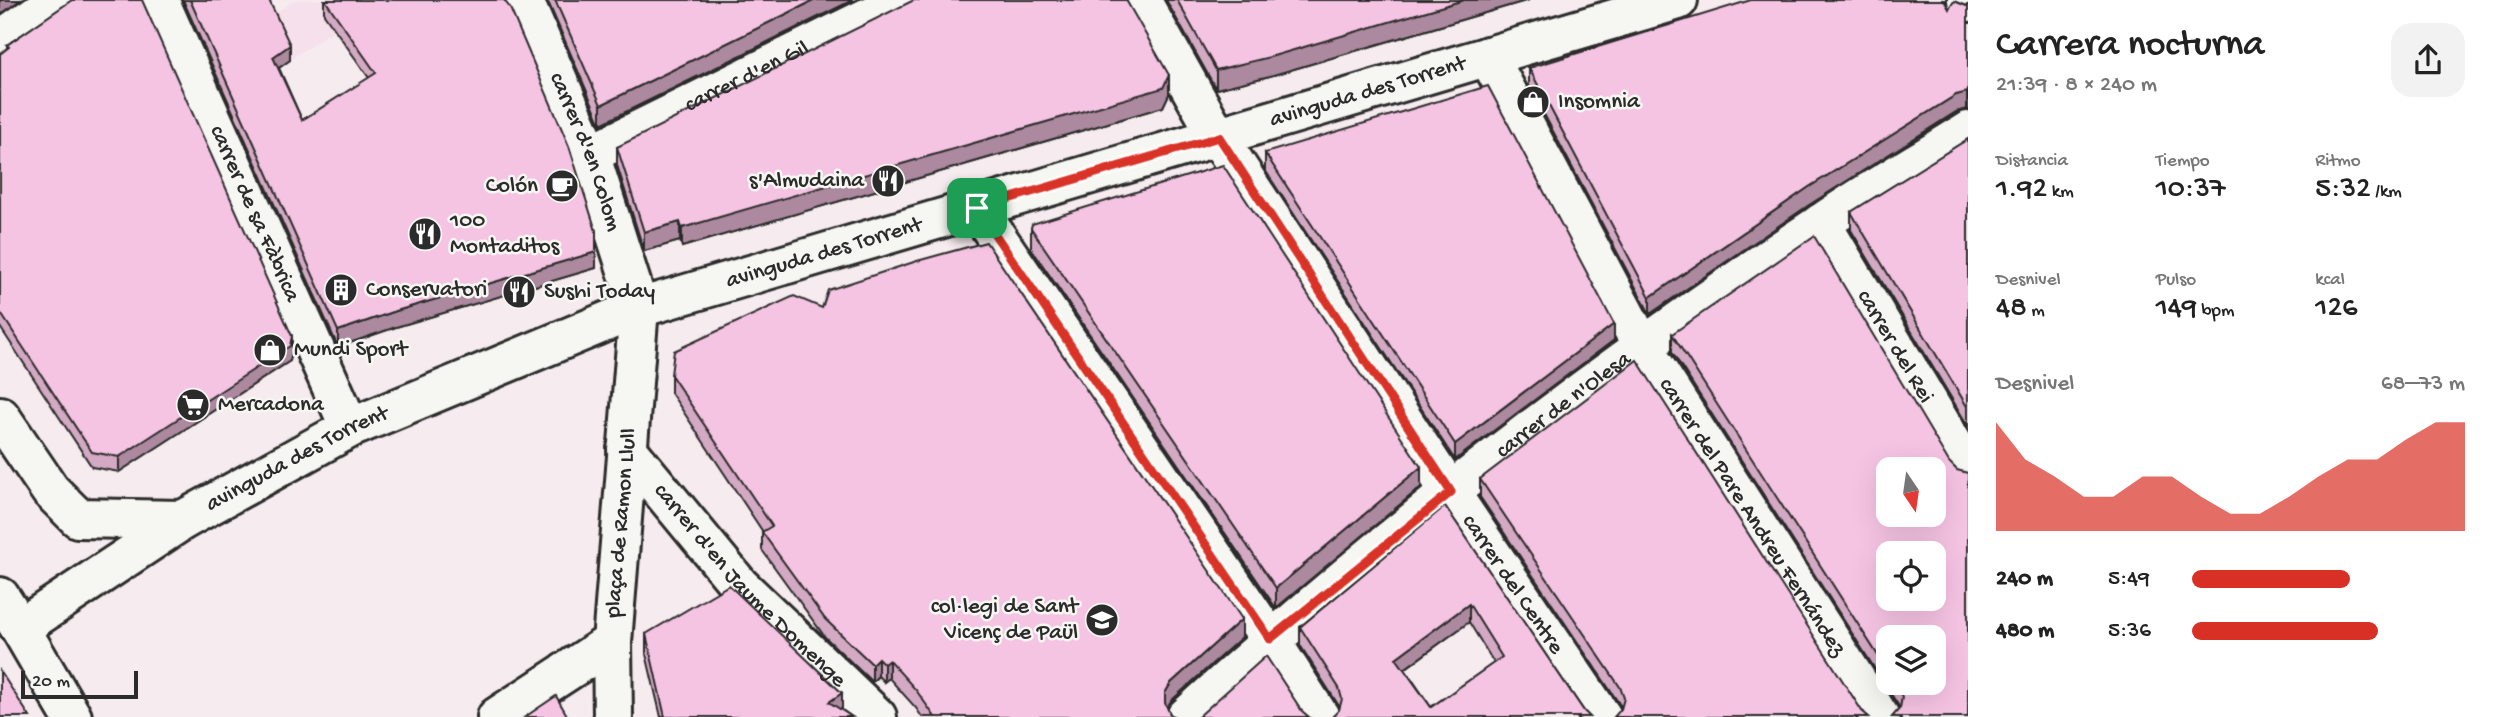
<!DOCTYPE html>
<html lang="es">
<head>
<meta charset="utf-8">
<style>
  body { margin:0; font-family:"Gochi Hand",sans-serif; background:#f2f2f2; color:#222; height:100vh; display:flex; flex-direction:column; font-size:26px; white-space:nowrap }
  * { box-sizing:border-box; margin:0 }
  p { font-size:23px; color:#767676 }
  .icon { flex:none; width:38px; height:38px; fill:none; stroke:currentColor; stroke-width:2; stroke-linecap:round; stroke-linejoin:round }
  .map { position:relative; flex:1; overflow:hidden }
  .panel { display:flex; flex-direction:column; background:#fff; width:525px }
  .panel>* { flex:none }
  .needle { width:46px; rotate:167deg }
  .tools { position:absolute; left:1876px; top:457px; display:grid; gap:14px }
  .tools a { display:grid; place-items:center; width:70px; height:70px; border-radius:14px; background:#fff; box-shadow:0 7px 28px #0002; font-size:35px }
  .scale { position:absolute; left:21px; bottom:18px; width:117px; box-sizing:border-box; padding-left:7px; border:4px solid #2b2b2b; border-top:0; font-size:19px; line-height:24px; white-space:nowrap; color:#2b2b2b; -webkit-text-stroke:5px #f6f6f2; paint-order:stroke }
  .pin { position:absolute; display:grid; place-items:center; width:60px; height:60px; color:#fff; margin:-30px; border-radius:14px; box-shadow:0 4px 10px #0006 }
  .round { display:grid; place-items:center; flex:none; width:74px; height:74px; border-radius:21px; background:#f2f2f2 }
  .overview { display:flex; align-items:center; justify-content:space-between; height:119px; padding:0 28px }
  h1 { font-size:38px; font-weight:600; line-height:52px }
  .metrics { display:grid; grid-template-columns:repeat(3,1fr); gap:10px; height:119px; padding:7px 28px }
  .metrics div { display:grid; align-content:center }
  .metrics b { font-size:30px; font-weight:600 }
  .metrics small { font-size:19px; font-weight:400 }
  .metrics p { font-size:19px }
  .chart { height:196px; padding:14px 28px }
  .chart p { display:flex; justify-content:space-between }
  .chart svg { width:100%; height:126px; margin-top:7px; fill:#d93025; opacity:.7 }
  ul { padding:0 28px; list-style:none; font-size:23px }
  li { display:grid; grid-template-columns:112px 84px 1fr; align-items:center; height:52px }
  li i { height:18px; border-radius:9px; background:#d93025 }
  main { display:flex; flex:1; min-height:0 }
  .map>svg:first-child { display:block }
</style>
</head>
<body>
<main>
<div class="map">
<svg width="1968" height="717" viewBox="0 0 1968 717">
  <rect width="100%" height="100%" fill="#f6ecef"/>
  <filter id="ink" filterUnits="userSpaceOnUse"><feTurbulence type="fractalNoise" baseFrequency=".0143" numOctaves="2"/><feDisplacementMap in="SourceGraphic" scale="14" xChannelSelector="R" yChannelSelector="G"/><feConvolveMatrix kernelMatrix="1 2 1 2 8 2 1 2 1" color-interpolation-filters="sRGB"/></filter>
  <g filter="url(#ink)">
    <!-- built -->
    <polygon fill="#f6e0eb" points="295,0 379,0 273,71 275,13"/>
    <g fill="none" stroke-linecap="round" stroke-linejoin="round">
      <defs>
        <g id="minor">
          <path id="s1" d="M159,0L350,428"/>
          <path id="s2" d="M520,0L529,13L590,154L639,308L612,642L613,717"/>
          <path id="s3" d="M1141,0L1218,137L1450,492L1602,717"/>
          <polyline points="1967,0 1968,2"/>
          <polyline points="0,40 57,0"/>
          <path id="s4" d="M1488,56L1642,346L1880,717"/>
          <path id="s5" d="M590,154L903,0"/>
          <polyline points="977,208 1270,639 1320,717"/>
          <path id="s6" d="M1821,223L1968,469"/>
          <path id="s7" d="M627,449L740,586L877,717"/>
          <polyline points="20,628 72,717"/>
          <polyline points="497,717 612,642"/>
          <path id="s8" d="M1186,717C1383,536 1597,372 1820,224C1868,191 1919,162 1968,131"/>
        </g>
        <g id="major">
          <polyline points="0,416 50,490 78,518 183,520"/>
          <path id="s9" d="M0,597L20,628L183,520L350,428L639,308L1678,0"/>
        </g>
      </defs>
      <!-- minor casing -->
      <use href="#minor" stroke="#2b2b2b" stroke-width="44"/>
      <!-- major casing -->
      <use href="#major" stroke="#2b2b2b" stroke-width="44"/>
      <!-- minor -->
      <use href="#minor" stroke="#f6f6f2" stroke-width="38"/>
      <!-- major -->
      <use href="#major" stroke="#f6f6f2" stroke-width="38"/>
    </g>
    <!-- wall -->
    <g fill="#d4a9c3" stroke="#2b2b2b" stroke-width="2" fill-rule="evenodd">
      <polygon points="183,0 269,0 290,60 279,68 302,120 369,78 324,14 324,0 504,0 596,231 596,268 396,327 338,347"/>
      <polygon points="546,0 853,0 601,124 549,4"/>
      <polygon points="1166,0 1529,0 1270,76 1216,89"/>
      <polygon points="70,2 292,351 290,361 119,472 92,467 0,327 0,54 7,48 7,45"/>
      <polygon points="1968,5 1968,110 1956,112 1809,205 1650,314 1529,86 1529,68 1949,9"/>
      <polygon points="1169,94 1163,107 682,247 680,241 644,251 617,165 617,147"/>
      <polygon points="1968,139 1968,426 1851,230 1851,212"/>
      <polygon points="1265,153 1614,340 1455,460 1265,170"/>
      <polygon points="1031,228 1421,487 1276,608 1031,248"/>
      <path d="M1672,334L1968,717L1900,709L1898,705L1672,352ZM1888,637L1934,682H1888Z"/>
      <polygon points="671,375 1242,637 1171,701 1167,708 1170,714 1175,717 922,717 916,708 889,678 884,682 878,676 872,682 825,637 762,550 762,532 763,532 671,393"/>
      <polygon points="1480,479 1862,711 1621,709 1620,705 1480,497"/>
      <path d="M1445,506L1584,711L1339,710V706L1300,645V627ZM1469,622L1494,663L1431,707L1405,669Z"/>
      <polygon points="646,634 842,710 852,717 661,717 646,654"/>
    </g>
    <!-- shaded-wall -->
    <g fill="#ac899f" stroke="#2b2b2b" stroke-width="2">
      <polygon points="0,0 20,0 0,15"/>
      <polygon points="815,0 853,0 601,124 601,105"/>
      <polygon points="1464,0 1529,0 1270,76 1216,89 1216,70"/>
      <polygon points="290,45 290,60 273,72 273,57"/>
      <polygon points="1169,75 1169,94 1163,107 682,247 682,228"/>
      <polygon points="1967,91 1967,109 1956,112 1809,205 1650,314 1650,297 1809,187 1956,95"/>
      <polygon points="680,222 680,241 644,251 644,232"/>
      <polygon points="596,252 596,268 396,327 338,347 338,331 396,311"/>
      <polygon points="1614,324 1614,340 1455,460 1455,444"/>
      <polygon points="292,336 292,351 290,361 119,472 119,457"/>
      <polygon points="1421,467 1421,487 1276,608 1276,588"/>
      <polygon points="1469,604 1469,622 1396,675 1396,658"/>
      <polygon points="1242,619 1242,637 1171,701 1165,711 1165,717 1165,693 1171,683"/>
      <polygon points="878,658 878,676 872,682 872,664"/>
      <polygon points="889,660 889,678 884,682 884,664"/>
      <polygon points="842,693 842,713 829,702"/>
    </g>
    <!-- building -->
    <g fill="#f6c4e3" stroke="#2b2b2b" stroke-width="2" fill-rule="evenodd">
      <polygon points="72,0 142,0 292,336 290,346 119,457 92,452 0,312 0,54 9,47 7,45"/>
      <polygon points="190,0 269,0 290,45 273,57 302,120 376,73 325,0 504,0 510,8 569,146 596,231 596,252 396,311 338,331"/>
      <polygon points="555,0 815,0 601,105"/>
      <polygon points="914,0 1126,0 1169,75 1163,88 682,228 680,222 644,232 617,147"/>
      <polygon points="1177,0 1464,0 1270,57 1216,70"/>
      <polygon points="1751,0 1944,0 1949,9 1954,1 1966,6 1968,5 1968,92 1956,95 1809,187 1650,297 1529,68"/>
      <polygon points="1488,86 1614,324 1455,444 1265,153"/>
      <polygon points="1968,139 1968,408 1851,212"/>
      <polygon points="1223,165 1421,467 1276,588 1031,228 1032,224"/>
      <path d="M1814,236L1949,462L1957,470L1968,473V717H1892L1900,708L1902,697L1898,687L1895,682H1934V637H1888V671L1672,334ZM1888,469H1934V514H1888ZM1888,553H1934V598H1888Z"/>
      <polygon points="986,242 1242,619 1171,683 1165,693 1165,703 1170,714 1175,717 935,717 916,690 889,660 884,664 878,658 872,664 825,619 762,532 772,526 671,375 674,351 794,296 822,308 828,290 917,261"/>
      <polygon points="1637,360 1862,711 1869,717 1614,717 1621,709 1624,698 1620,687 1480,479"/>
      <path d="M1445,506L1584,711L1590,717H1332L1339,710L1342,699L1339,688L1300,627ZM1469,604L1502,657L1431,707L1396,658Z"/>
      <polygon points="729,585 842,693 829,702 852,717 665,717 646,634"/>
      <polygon points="1266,656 1302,711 1309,717 1198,717"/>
      <polygon points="0,671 30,717 0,717"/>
      <polygon points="556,696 568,717 525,717"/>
    </g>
  </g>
  <g fill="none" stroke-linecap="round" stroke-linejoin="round" filter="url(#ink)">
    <defs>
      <polygon id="route" points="1219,137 1451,492 1270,639 977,208"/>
    </defs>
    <!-- route casing -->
    <use href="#route" stroke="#fff" stroke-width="14"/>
    <!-- route -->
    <use href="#route" stroke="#d93025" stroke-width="9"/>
  </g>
  <!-- icons -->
  <defs>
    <symbol id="shop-disc" viewBox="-11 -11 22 22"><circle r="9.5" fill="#2b2b2b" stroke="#f6f6f2"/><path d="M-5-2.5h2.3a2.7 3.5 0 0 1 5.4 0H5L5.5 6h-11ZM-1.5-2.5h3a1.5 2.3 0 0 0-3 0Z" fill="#fff"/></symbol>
    <symbol id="restaurant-disc" viewBox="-11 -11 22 22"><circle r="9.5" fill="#2b2b2b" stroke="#f6f6f2"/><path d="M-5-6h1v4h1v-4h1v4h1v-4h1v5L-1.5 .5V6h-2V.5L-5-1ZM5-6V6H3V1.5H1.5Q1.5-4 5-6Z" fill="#fff"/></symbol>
    <symbol id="cafe-disc" viewBox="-11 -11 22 22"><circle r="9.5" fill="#2b2b2b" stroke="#f6f6f2"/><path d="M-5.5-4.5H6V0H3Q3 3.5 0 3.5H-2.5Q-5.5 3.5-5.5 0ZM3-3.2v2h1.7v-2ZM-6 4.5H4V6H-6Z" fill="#fff"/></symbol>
    <symbol id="building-disc" viewBox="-11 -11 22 22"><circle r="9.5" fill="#2b2b2b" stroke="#f6f6f2"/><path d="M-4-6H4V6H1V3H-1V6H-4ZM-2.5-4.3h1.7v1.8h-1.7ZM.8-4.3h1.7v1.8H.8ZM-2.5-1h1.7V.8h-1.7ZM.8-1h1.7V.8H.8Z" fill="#fff"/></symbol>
    <symbol id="supermarket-disc" viewBox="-11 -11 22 22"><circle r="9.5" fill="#2b2b2b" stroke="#f6f6f2"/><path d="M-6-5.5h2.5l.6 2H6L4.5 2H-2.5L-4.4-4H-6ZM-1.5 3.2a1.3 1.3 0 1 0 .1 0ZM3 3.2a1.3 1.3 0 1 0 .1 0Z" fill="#fff"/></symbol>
    <symbol id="school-disc" viewBox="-11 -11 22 22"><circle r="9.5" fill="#2b2b2b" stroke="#f6f6f2"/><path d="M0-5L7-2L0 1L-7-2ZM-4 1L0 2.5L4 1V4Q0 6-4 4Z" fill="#fff"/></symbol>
  </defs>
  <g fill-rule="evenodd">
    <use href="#shop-disc" x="1514" y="83" width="38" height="38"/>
    <use href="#restaurant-disc" x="869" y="162" width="38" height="38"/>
    <use href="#cafe-disc" x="543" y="167" width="38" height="38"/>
    <use href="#restaurant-disc" x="406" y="215" width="38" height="38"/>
    <use href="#building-disc" x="322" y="271" width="38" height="38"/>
    <use href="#restaurant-disc" x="500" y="273" width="38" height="38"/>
    <use href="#shop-disc" x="251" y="331" width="38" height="38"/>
    <use href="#supermarket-disc" x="174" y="386" width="38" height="38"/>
    <use href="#school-disc" x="1083" y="601" width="38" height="38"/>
  </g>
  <g text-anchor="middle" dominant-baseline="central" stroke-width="5" stroke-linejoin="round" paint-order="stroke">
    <!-- street labels -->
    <g font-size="23" fill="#2b2b2b" stroke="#f6f6f2">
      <text stroke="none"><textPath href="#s5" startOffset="175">carrer d'en Gil</textPath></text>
      <text stroke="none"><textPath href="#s9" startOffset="1496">avinguda des Torrent</textPath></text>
      <text stroke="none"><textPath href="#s2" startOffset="166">carrer d'en Colom</textPath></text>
      <text stroke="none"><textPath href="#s1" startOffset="234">carrer de sa Fàbrica</textPath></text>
      <text stroke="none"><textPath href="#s9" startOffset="929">avinguda des Torrent</textPath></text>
      <text stroke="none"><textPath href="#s6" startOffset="144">carrer del Rei</textPath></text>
      <text stroke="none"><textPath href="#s8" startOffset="490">carrer de n'Olesa</textPath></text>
      <text stroke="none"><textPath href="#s9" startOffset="362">avinguda des Torrent</textPath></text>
      <text stroke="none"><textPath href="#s4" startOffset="532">carrer del Pare Andreu Fernández</textPath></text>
      <text transform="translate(622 523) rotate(-85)">plaça de Ramon Llull</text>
      <text stroke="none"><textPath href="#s7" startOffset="184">carrer d'en Jaume Domenge</textPath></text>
      <text stroke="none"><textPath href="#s3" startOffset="693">carrer del Centre</textPath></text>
    </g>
    <!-- poi labels -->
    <g font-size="23" fill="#2b2b2b" stroke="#f6f6f2" text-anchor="start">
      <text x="1558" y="102">Insomnia</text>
      <text x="864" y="181" text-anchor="end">s'Almudaina</text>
      <text x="538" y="186" text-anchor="end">Colón</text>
      <text x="450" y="221">100<tspan x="450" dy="26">Montaditos</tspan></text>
      <text x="366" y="290">Conservatori</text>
      <text x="544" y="292">Sushi Today</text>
      <text x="294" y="350">Mundi Sport</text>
      <text x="218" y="405">Mercadona</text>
      <text x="1078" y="607" text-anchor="end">col·legi de Sant<tspan x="1078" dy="26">Vicenç de Paül</tspan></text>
    </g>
  </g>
</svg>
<div class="tools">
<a><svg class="needle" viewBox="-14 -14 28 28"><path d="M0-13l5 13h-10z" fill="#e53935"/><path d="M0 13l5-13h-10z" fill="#767676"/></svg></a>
<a><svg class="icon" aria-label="locate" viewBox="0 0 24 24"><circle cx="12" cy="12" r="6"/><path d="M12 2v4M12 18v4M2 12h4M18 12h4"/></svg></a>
<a><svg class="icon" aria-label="layers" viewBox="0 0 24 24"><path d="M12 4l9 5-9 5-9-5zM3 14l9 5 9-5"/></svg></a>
</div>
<div class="scale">20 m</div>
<div class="pin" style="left:977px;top:208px;background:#1e9e55"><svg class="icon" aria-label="arrive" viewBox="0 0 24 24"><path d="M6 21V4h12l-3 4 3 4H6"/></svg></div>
</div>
<section class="panel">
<div class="overview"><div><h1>Carrera nocturna</h1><p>21:39 · 8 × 240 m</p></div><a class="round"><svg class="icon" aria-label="share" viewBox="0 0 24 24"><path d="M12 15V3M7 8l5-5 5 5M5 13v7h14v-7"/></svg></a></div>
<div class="metrics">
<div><p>Distancia</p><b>1.92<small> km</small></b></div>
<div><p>Tiempo</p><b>10:37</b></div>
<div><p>Ritmo</p><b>5:32<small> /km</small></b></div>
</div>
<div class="metrics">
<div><p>Desnivel</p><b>48<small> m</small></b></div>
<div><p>Pulso</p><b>149<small> bpm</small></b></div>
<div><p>kcal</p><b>126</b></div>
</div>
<div class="chart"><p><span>Desnivel</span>68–73 m</p>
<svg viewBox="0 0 160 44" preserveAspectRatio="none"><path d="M0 44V6L10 19L20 25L30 32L40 32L50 25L60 25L70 32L80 38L90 38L100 32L110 25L120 19L130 19L140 12L150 6L160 6V44z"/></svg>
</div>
<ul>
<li><b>240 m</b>5:49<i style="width:58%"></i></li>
<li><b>480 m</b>5:36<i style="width:68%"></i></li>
</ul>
</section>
</main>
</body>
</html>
